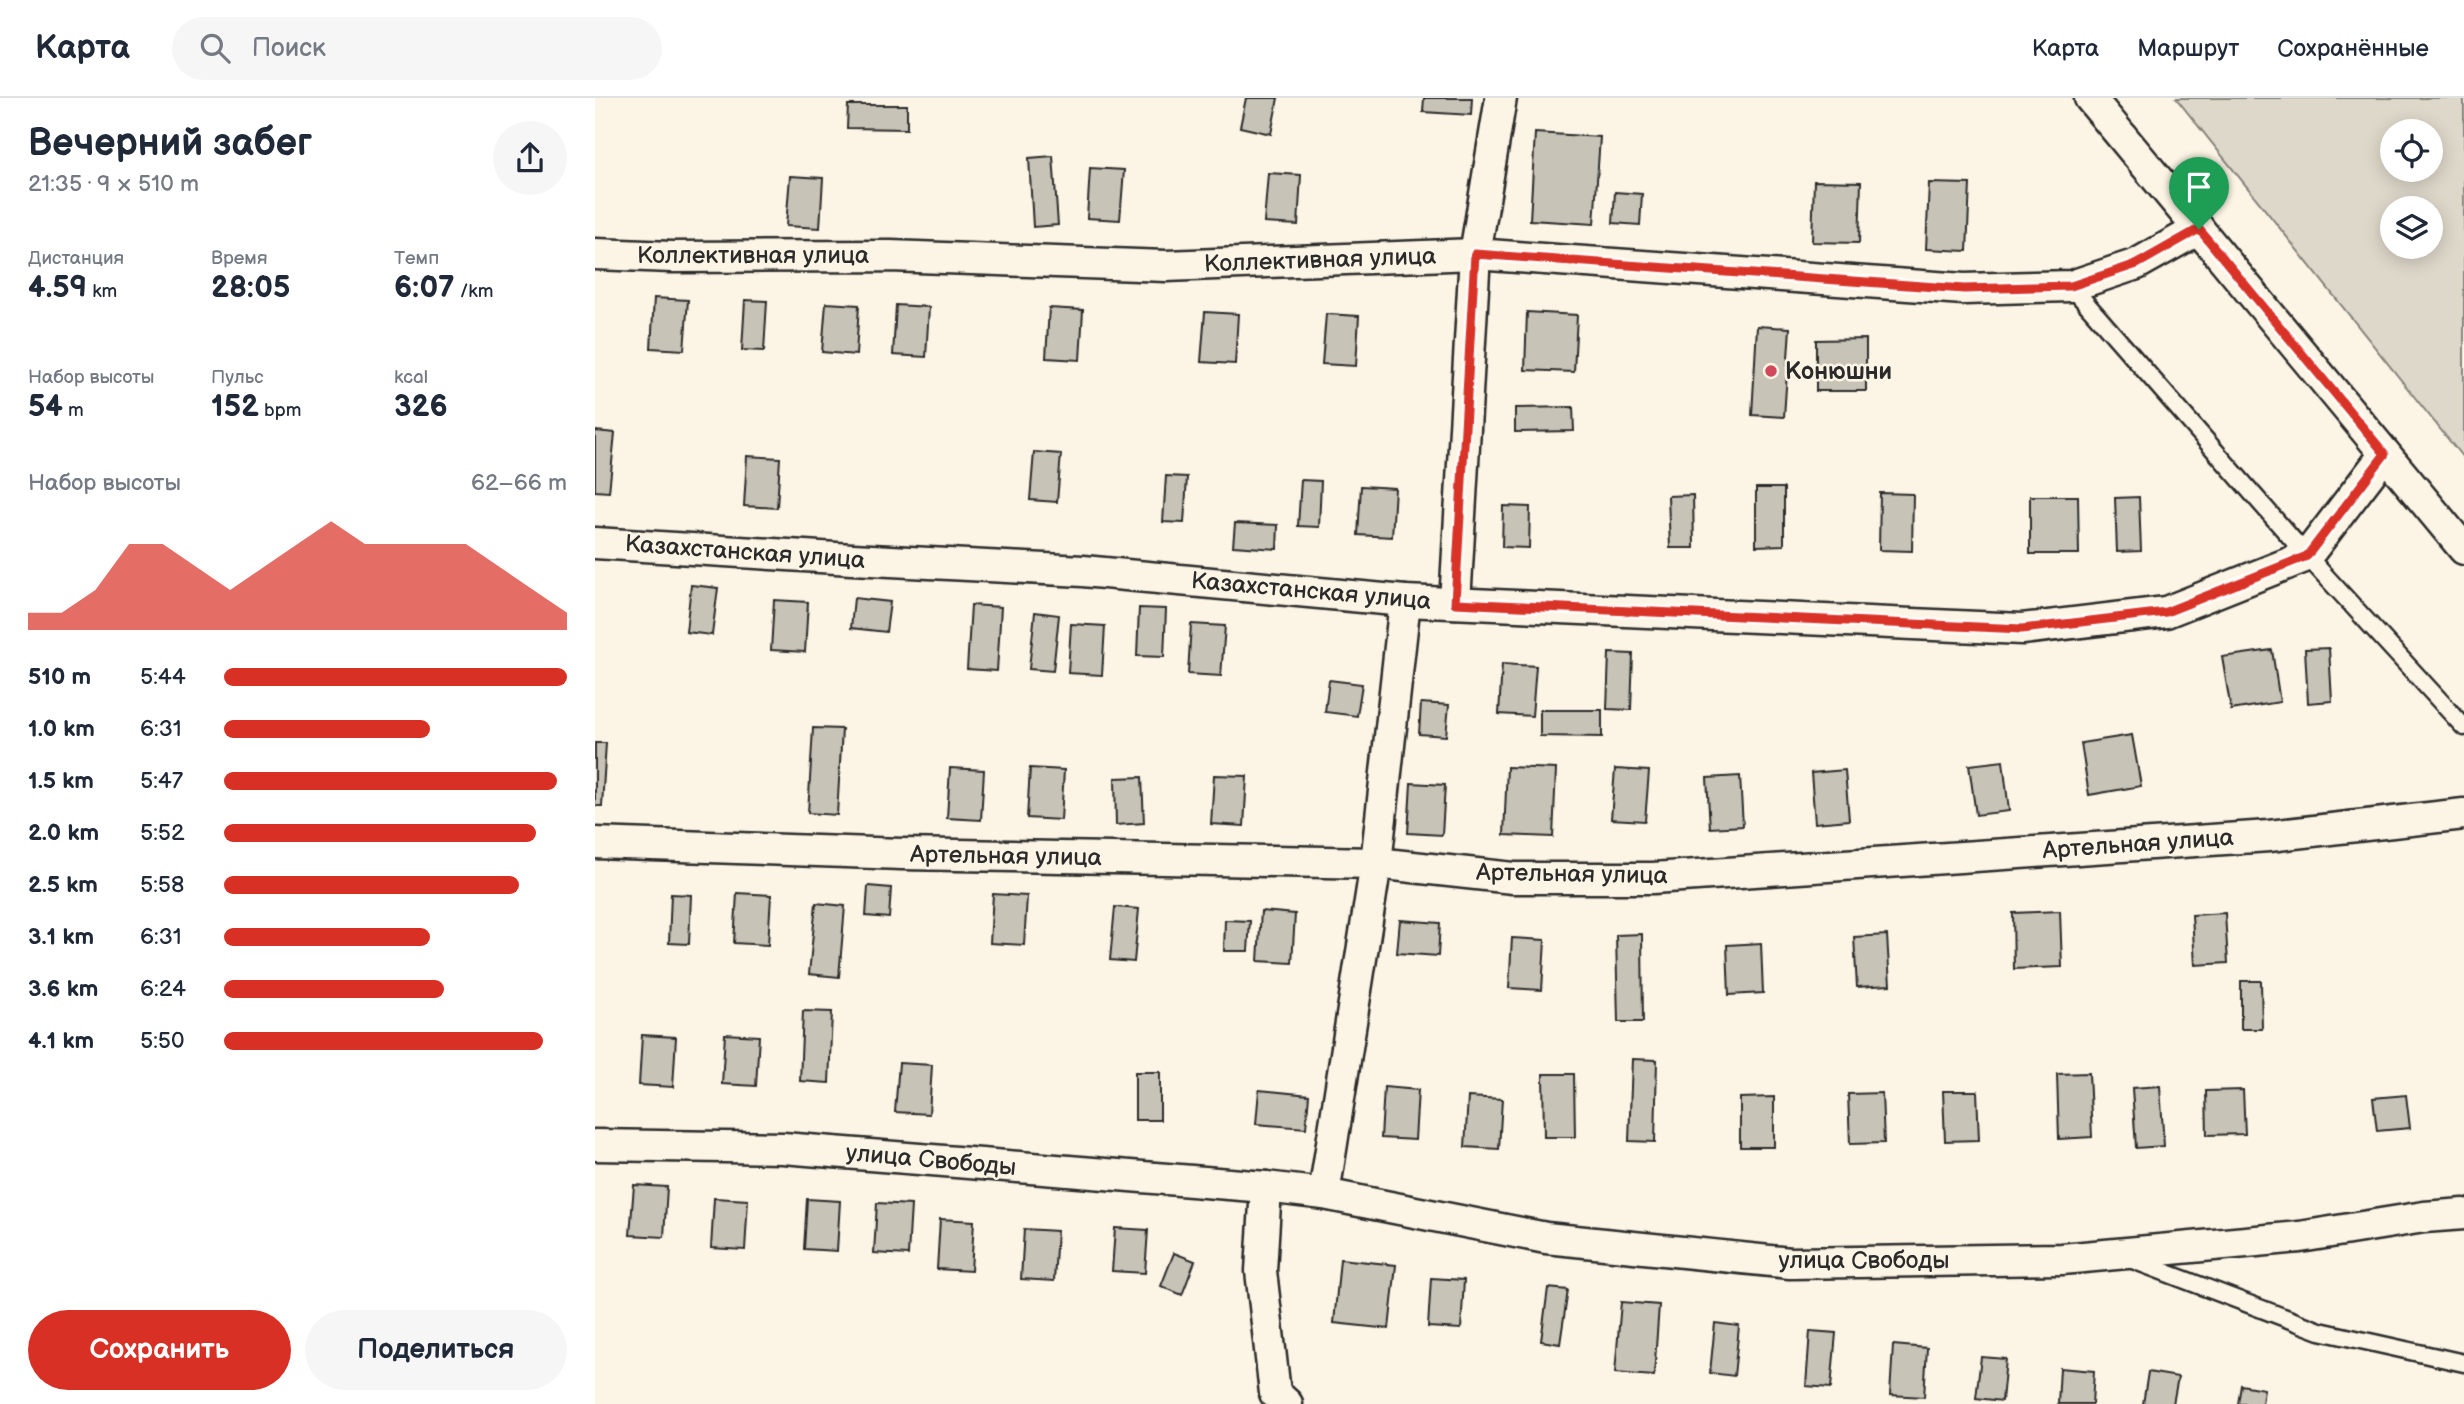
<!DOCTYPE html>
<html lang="ru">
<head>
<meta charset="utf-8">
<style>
  body { margin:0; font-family:"Balsamiq Sans",sans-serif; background:#f6f6f7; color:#1f2937; height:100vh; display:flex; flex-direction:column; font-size:26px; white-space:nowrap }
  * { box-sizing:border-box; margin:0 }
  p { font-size:23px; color:#747a83 }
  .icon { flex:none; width:38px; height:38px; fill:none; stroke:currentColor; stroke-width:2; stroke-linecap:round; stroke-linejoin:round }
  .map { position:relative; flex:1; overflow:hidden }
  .side { display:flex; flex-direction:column; background:#fff; width:595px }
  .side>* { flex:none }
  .tools { position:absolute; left:1785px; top:21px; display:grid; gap:14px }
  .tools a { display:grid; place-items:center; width:63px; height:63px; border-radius:50%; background:#fff; box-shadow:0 4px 18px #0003; font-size:35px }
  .pin { position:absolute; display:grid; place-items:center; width:60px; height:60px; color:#fff; margin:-72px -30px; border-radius:50% 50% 50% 0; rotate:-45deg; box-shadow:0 0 7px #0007 }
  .pin .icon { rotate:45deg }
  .round { display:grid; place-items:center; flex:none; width:74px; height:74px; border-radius:37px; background:#f6f6f7 }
  .headline { display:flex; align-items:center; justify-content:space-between; height:119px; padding:0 28px }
  h1 { font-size:38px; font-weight:700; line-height:52px }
  .figures { display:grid; grid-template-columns:repeat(3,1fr); gap:10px; height:119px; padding:7px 28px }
  .figures div { display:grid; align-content:center }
  .figures b { font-size:30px; font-weight:700 }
  .figures small { font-size:19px; font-weight:400 }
  .figures p { font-size:19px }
  .chart { height:196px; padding:14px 28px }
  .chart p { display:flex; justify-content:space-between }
  .chart svg { width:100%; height:126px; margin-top:7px; fill:#d93025; opacity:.7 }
  .action { display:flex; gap:14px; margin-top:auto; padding:14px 28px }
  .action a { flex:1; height:80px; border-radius:42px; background:#d93025; color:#fff; font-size:28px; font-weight:700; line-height:80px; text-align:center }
  .action a+a { background:#f6f6f7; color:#1f2937 }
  ul { padding:0 28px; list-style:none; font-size:23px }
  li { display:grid; grid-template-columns:112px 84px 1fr; align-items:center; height:52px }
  li i { height:18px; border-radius:9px; background:#d93025 }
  header { display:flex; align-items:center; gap:42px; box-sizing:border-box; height:98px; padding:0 35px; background:#fff; border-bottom:2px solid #e0e1e3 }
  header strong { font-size:33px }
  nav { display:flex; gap:38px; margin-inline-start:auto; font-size:24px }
  .search { width:490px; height:63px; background:#f6f6f7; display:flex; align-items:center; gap:18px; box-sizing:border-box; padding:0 24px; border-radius:38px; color:#747a83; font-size:26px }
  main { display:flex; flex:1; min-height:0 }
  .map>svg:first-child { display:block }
</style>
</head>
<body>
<header>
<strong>Карта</strong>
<div class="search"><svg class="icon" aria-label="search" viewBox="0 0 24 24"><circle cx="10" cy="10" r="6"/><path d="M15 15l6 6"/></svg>Поиск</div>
<nav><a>Карта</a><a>Маршрут</a><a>Сохранённые</a></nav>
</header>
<main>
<section class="side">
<div class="headline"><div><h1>Вечерний забег</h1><p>21:35 · 9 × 510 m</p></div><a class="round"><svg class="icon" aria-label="share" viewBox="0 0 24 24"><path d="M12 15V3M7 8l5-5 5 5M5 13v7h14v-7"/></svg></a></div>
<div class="figures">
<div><p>Дистанция</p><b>4.59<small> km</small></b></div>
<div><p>Время</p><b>28:05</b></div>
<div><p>Темп</p><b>6:07<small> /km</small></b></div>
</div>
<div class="figures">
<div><p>Набор высоты</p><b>54<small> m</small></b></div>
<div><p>Пульс</p><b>152<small> bpm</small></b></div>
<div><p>kcal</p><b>326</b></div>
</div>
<div class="chart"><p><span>Набор высоты</span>62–66 m</p>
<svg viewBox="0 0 160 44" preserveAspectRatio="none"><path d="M0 44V38L10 38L20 30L30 14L40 14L50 22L60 30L70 22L80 14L90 6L100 14L110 14L120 14L130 14L140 22L150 30L160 38V44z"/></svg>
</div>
<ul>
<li><b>510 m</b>5:44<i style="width:100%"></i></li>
<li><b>1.0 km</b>6:31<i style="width:60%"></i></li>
<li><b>1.5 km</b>5:47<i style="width:97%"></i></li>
<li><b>2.0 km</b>5:52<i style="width:91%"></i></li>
<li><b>2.5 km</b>5:58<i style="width:86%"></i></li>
<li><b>3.1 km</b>6:31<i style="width:60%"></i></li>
<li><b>3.6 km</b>6:24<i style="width:64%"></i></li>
<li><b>4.1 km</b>5:50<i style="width:93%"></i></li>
</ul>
<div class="action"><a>Сохранить</a><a>Поделиться</a></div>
</section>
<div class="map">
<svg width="1869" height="1306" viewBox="0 0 1869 1306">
  <rect width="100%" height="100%" fill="#fcf5e5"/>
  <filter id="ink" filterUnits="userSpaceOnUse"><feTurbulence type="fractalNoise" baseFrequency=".0143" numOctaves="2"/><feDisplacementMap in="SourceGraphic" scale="14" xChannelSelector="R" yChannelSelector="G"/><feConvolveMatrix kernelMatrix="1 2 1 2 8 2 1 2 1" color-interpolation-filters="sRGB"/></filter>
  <g filter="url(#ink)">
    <!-- green -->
    <path fill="#ded8ca" stroke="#84827a" stroke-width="2" fill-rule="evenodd" d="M1581,0H1869V361ZM1797,33H1836V72H1797ZM1797,110H1836V149H1797Z"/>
    <!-- building -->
    <g fill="#c8c3b7" stroke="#2b2b2b" stroke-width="2">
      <polygon points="651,0 683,0 676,36 645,29"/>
      <polygon points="829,0 877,0 876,17 828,14"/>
      <polygon points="253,7 312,7 312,31 252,30"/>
      <polygon points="940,35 1005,39 999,126 935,122"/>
      <polygon points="458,58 463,127 438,129 434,60"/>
      <polygon points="495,70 529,72 525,122 492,120"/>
      <polygon points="673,75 706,77 703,127 669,125"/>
      <polygon points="195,78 228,80 225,130 191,128"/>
      <polygon points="1219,83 1266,84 1264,145 1217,144"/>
      <polygon points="1334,85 1375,86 1372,153 1331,151"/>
      <polygon points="1020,94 1047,96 1045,127 1018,125"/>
      <polygon points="59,200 93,202 89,252 56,250"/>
      <polygon points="150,202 172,203 169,253 147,252"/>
      <polygon points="231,205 264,207 261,257 227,254"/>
      <polygon points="301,207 334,209 331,259 298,257"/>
      <polygon points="454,210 488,212 485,262 451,260"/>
      <polygon points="610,214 643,216 640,266 606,264"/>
      <polygon points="932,214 982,217 979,274 930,272"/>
      <polygon points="731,216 764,218 761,268 727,266"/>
      <polygon points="1162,228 1195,230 1189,319 1157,317"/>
      <polygon points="1271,241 1271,293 1221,293 1221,242"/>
      <polygon points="978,309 979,333 920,334 920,310"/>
      <polygon points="0,333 20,335 14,394 0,393"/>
      <polygon points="439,354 466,356 462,404 435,402"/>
      <polygon points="152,358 185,360 182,410 149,408"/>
      <polygon points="571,378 592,379 589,425 568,424"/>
      <polygon points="706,382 726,383 724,429 703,428"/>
      <polygon points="766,388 800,390 797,439 763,437"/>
      <polygon points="1161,390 1189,390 1189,447 1161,448"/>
      <polygon points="1285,395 1318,396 1317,453 1284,452"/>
      <polygon points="1098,397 1099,450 1075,450 1073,398"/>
      <polygon points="1435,398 1483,398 1484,456 1435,456"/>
      <polygon points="1544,399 1546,453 1522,454 1520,400"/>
      <polygon points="908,408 935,409 934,450 907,449"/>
      <polygon points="640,425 683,427 682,451 638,448"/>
      <polygon points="96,487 123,490 117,537 91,534"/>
      <polygon points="259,500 295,504 291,534 256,530"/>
      <polygon points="179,502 213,504 210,554 176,552"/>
      <polygon points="376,507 406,509 402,573 372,571"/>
      <polygon points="544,510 571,511 569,559 542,558"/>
      <polygon points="440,514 464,517 458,573 434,571"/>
      <polygon points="476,526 510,528 507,577 473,575"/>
      <polygon points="596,526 630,528 626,578 593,576"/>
      <polygon points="1734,550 1737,603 1713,605 1710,551"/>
      <polygon points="1677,552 1685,604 1636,612 1627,559"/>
      <polygon points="1014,555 1038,556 1036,612 1012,611"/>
      <polygon points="907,566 941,568 937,618 904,616"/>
      <polygon points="734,582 767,586 762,618 730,614"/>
      <polygon points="826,605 854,607 851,638 824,636"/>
      <polygon points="945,612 1007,612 1007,639 945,638"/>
      <polygon points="218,630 247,631 242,717 213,715"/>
      <polygon points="1537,637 1546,688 1494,697 1486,645"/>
      <polygon points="0,645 11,645 7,708 0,708"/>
      <polygon points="1408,663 1414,713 1381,717 1374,667"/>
      <polygon points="912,669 961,671 958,739 909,737"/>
      <polygon points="355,670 389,672 386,722 352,720"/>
      <polygon points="435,670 469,672 466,722 432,720"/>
      <polygon points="1020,671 1054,673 1050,723 1016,721"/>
      <polygon points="1250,672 1254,722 1220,725 1216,675"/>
      <polygon points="619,677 652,678 649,728 616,726"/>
      <polygon points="1145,678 1148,728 1115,730 1112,680"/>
      <polygon points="547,679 549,725 521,727 520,680"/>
      <polygon points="816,685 850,687 847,737 813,735"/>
      <polygon points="273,788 296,790 294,820 271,818"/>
      <polygon points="142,795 176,797 173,847 139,845"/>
      <polygon points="76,796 96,797 94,846 74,845"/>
      <polygon points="398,796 432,798 429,847 395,845"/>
      <polygon points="221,805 250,808 244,879 214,876"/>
      <polygon points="520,809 544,811 539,864 515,862"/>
      <polygon points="666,813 700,816 697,865 663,863"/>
      <polygon points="1465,813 1467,869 1419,871 1418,815"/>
      <polygon points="1630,815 1633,865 1600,867 1597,817"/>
      <polygon points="630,822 655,823 653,853 629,853"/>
      <polygon points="805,822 845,825 843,858 802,855"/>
      <polygon points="1047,836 1048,924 1023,924 1021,837"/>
      <polygon points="1292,837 1295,887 1262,889 1259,839"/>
      <polygon points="917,840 950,842 947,892 914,890"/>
      <polygon points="1166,845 1168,895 1134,897 1132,847"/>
      <polygon points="1646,883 1666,883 1667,931 1646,931"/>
      <polygon points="208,913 237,914 234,985 205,983"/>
      <polygon points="130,936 164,938 161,988 127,986"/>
      <polygon points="47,937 81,939 78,989 44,987"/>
      <polygon points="1037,961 1062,962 1060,1044 1034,1043"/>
      <polygon points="304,965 337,967 334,1016 300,1014"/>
      <rect x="540" y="974" width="25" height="48"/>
      <polygon points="1494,975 1497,1039 1464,1041 1462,976"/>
      <polygon points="948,976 979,976 980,1039 949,1039"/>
      <polygon points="1565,988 1569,1048 1541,1050 1537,990"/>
      <polygon points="789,989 823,992 820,1042 786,1040"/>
      <polygon points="664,992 714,997 711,1030 661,1026"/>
      <polygon points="1648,992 1650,1036 1612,1037 1611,993"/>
      <polygon points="1348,993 1382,993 1384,1042 1350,1043"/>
      <polygon points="1287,995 1289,1045 1255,1046 1253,996"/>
      <polygon points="1811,997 1815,1030 1782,1033 1778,1000"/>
      <polygon points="873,999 907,1001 904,1051 870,1049"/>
      <polygon points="1179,999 1179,1049 1145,1049 1145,1000"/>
      <polygon points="39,1087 72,1089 69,1139 35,1137"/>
      <polygon points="119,1100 153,1102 150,1152 116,1150"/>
      <polygon points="212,1101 245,1103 242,1153 209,1151"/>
      <polygon points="282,1105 316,1107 313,1157 279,1155"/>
      <polygon points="345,1121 379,1123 376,1173 342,1171"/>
      <polygon points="520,1130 553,1132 550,1175 517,1173"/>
      <polygon points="429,1131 462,1133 459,1183 426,1181"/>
      <polygon points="579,1155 600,1163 587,1197 566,1188"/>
      <polygon points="745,1161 801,1167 794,1231 739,1225"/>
      <polygon points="836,1180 869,1182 866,1231 833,1229"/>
      <polygon points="953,1190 973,1192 965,1246 946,1243"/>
      <polygon points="1026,1204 1064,1207 1059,1278 1020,1275"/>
      <polygon points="1120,1225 1144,1228 1139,1278 1115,1275"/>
      <polygon points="1215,1233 1241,1235 1236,1290 1211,1288"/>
      <polygon points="1298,1247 1332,1250 1329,1299 1295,1297"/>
      <polygon points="1386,1259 1411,1261 1407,1303 1381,1300"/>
      <polygon points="1465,1270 1499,1273 1497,1306 1463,1306"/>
      <polygon points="1553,1274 1583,1279 1578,1306 1548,1306"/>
      <polygon points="1646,1287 1669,1291 1667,1306 1643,1306"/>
    </g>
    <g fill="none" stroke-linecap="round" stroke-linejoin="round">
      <defs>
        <g id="lane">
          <polyline points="1476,188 1712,458 1869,629"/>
          <polyline points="1535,1161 1725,1233 1869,1265"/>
        </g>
        <g id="street">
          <polyline points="1495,0 1869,451"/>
          <polyline points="0,156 77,159 295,158 571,168 880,156 1369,191 1476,188 1542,166 1604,131"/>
          <polyline points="0,445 257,461 488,473 810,503 1427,531 1571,514 1712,458 1790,356"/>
          <polyline points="860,505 880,156 906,0"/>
          <polyline points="0,745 307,756 781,765 918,780 1058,780 1674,738 1869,716"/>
          <polyline points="0,1047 188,1050 671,1089 729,1096 951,1140 1195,1165 1467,1161 1705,1139 1829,1119 1869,1116"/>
          <polyline points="671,1089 666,1173 680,1295 692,1306"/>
          <polyline points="729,1096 781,765 810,503"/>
        </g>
      </defs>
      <!-- lane casing -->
      <use href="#lane" stroke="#2b2b2b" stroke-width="21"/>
      <!-- street casing -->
      <use href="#street" stroke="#2b2b2b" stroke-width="35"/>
      <!-- lane -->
      <use href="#lane" stroke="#fcf5e5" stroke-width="16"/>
      <!-- street -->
      <use href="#street" stroke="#fcf5e5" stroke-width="30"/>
    </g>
  </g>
  <g fill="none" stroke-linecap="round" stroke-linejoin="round" filter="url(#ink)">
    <defs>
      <polygon id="route" points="1604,131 1790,356 1712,458 1571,514 1427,531 860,505 880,156 1369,191 1476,188 1542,166"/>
    </defs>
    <!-- route casing -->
    <use href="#route" stroke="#fff" stroke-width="14"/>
    <!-- route -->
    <use href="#route" stroke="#d93025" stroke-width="9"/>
  </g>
  <!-- markers -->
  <circle fill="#d1495b" stroke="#fcf5e5" stroke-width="2.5" cx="1176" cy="273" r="7"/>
  <g text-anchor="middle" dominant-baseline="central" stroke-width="5" stroke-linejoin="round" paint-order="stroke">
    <!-- street labels -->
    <g font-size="24" fill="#2b2b2b" stroke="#fcf5e5">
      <text x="158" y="157">Коллективная улица</text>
      <text transform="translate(725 162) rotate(-2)">Коллективная улица</text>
      <text transform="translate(150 454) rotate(4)">Казахстанская улица</text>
      <text transform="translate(716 493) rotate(5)">Казахстанская улица</text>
      <text transform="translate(1543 746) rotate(-4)">Артельная улица</text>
      <text transform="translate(411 758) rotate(1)">Артельная улица</text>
      <text transform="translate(977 776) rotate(1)">Артельная улица</text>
      <text transform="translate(336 1062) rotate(5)">улица Свободы</text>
      <text x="1269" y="1162">улица Свободы</text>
    </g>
    <!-- poi labels -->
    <g font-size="24" font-weight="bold" fill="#2b2b2b" stroke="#fcf5e5" text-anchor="start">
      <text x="1190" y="273">Конюшни</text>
    </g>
  </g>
</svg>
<div class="tools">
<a><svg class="icon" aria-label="locate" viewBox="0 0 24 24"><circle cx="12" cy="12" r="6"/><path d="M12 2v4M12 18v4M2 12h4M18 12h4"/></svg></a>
<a><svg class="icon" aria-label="layers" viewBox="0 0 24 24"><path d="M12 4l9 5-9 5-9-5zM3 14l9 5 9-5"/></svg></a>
</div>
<div class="pin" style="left:1604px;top:131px;background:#1e9e55"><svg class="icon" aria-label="arrive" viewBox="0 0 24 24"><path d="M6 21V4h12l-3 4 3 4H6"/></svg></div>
</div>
</main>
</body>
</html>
